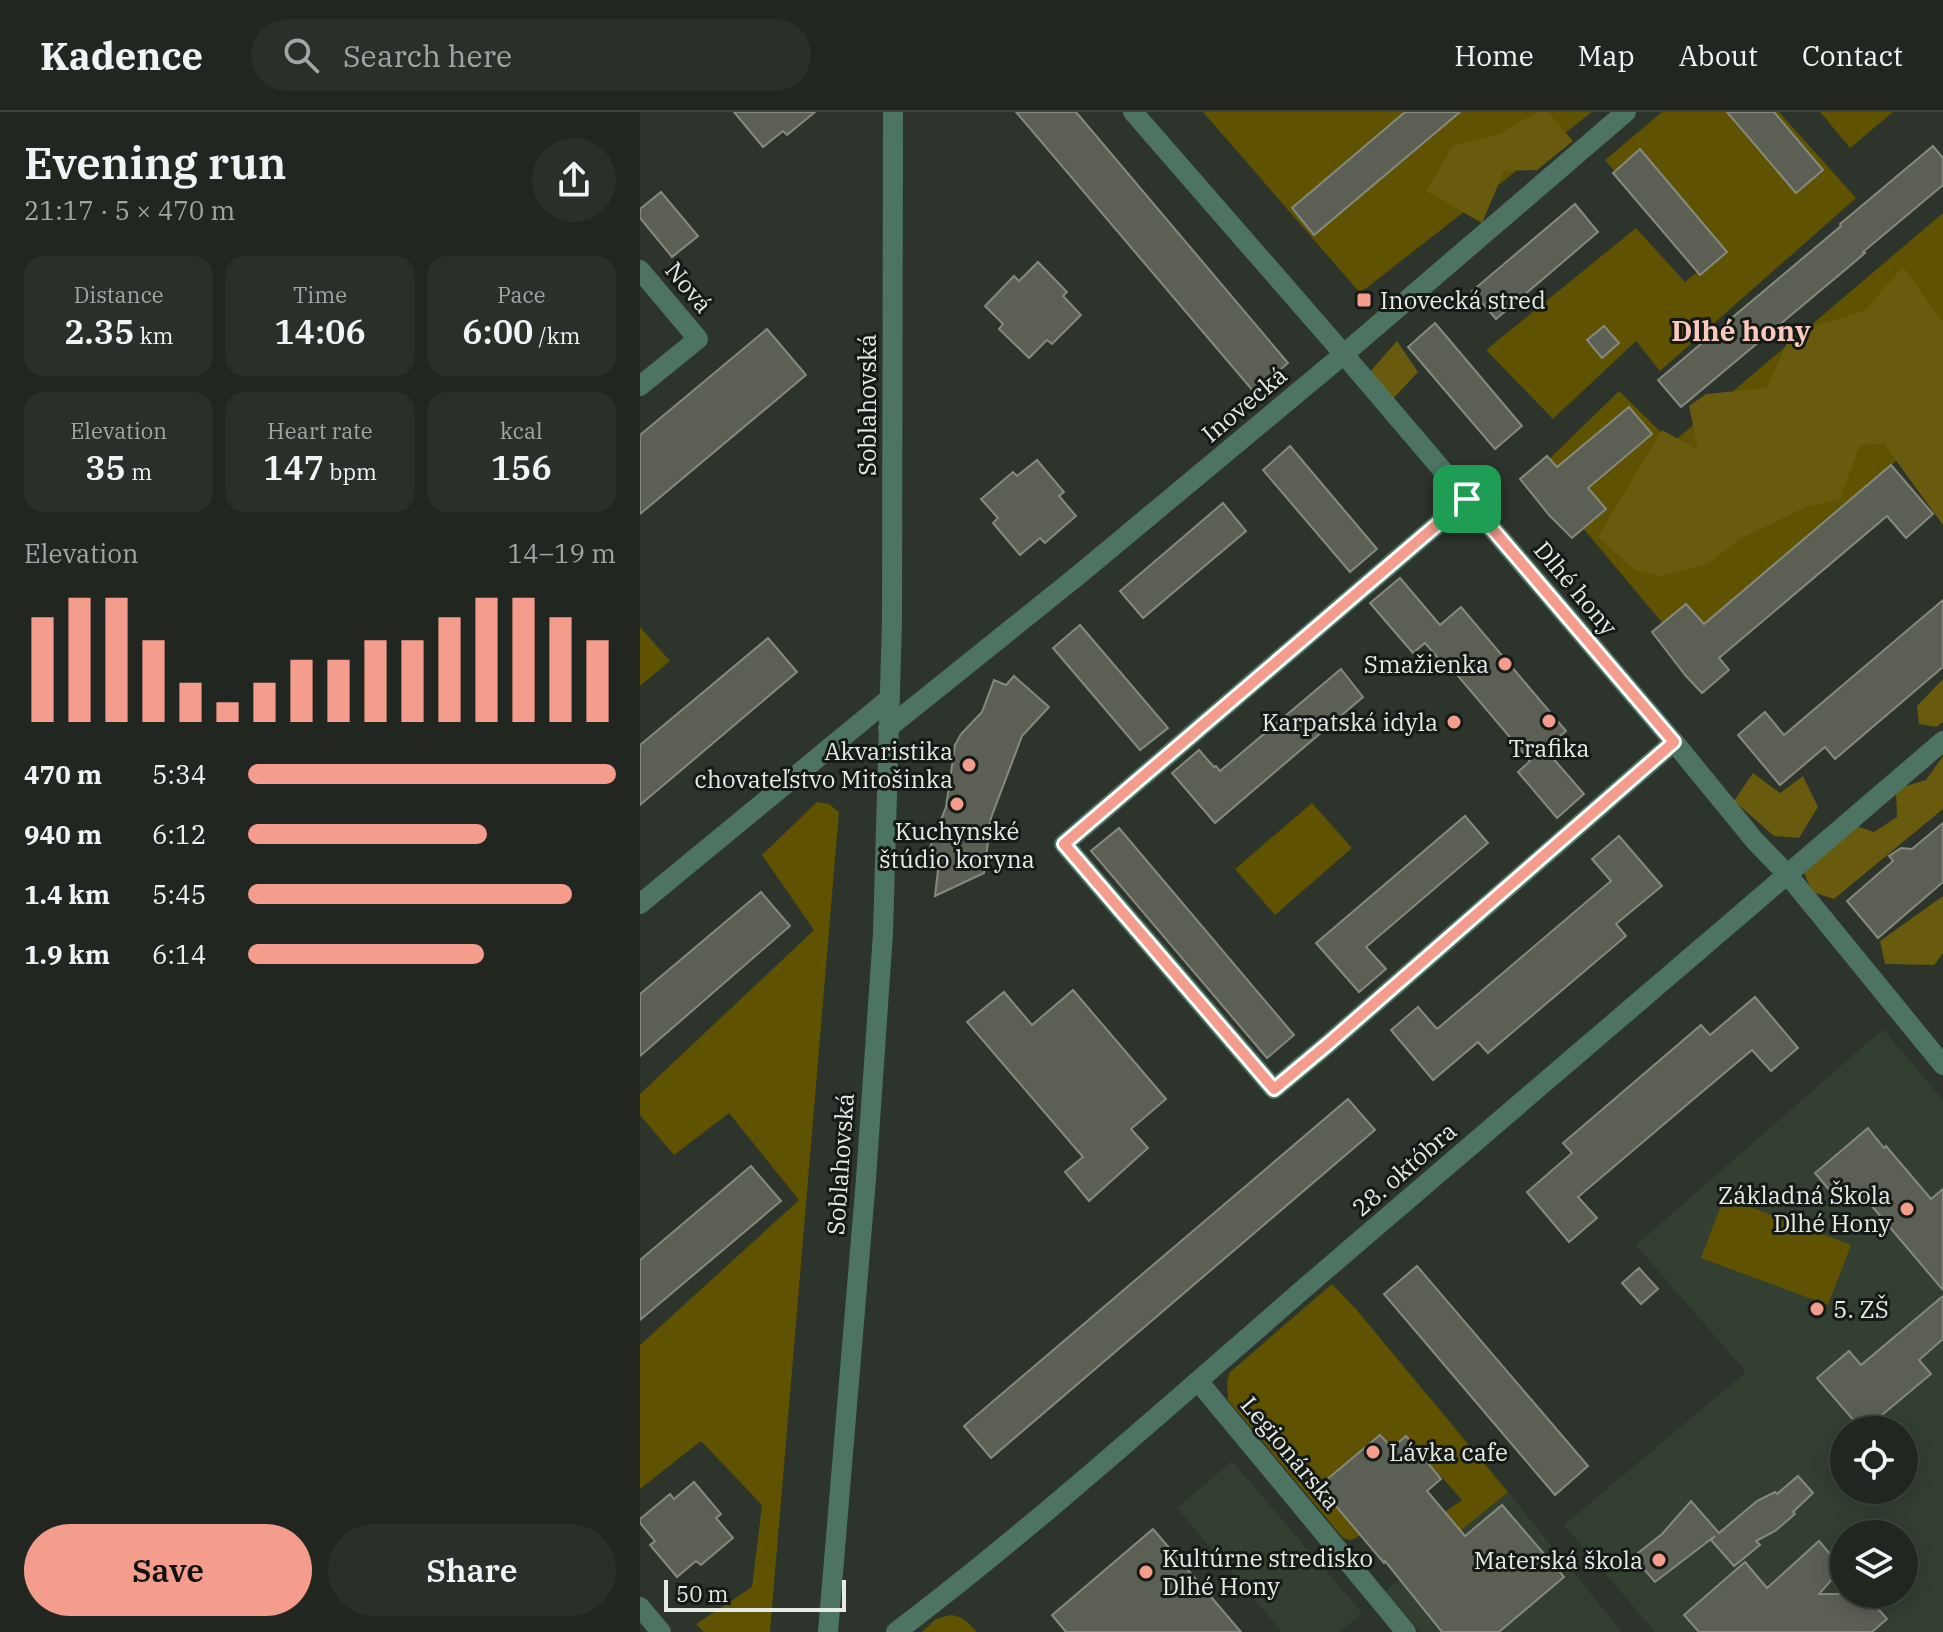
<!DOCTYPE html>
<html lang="en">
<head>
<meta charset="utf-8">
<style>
  body { margin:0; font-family:"IBM Plex Serif",serif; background:#292f29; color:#f1f3f6; height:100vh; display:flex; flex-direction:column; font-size:30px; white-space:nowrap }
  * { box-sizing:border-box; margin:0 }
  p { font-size:26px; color:#a2a5a5 }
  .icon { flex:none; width:44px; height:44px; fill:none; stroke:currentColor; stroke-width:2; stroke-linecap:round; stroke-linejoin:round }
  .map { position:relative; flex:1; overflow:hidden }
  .panel { display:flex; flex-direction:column; background:#212720; width:640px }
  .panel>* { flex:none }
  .tools { position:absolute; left:1190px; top:1304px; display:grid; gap:16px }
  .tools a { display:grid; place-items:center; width:88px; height:88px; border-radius:50%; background:#212720; box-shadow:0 4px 20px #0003,0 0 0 2px #3e443e; font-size:40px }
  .scale { position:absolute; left:24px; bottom:20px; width:182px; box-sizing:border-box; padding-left:8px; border:4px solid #e5eae5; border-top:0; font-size:22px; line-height:28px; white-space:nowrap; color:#e5eae5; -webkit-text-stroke:6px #161a16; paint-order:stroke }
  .pin { position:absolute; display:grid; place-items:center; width:68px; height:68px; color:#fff; margin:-34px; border-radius:16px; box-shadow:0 4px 12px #0006 }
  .round { display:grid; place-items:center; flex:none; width:84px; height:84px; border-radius:42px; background:#292f29 }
  .headline { display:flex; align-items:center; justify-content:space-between; height:136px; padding:0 24px }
  h1 { font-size:44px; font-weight:600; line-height:60px }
  .metrics { display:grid; grid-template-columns:repeat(3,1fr); gap:12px; height:136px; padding:8px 24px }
  .metrics div { display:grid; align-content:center; border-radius:20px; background:#292f29; text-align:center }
  .metrics b { font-size:34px; font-weight:600 }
  .metrics small { font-size:22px; font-weight:400 }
  .metrics p { font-size:22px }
  .chart { height:224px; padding:16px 24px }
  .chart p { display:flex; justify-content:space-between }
  .chart svg { width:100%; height:144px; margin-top:8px; stroke:#f49d8c; stroke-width:6 }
  .button { display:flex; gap:16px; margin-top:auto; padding:16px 24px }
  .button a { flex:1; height:92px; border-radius:48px; background:#f49d8c; color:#111; font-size:32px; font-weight:600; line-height:92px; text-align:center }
  .button a+a { background:#292f29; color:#f1f3f6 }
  ul { padding:0 24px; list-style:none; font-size:26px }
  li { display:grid; grid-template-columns:128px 96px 1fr; align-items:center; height:60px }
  li i { height:20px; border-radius:10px; background:#f49d8c }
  header { display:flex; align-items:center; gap:48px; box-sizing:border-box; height:112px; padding:0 40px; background:#212720; border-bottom:2px solid #3e443e }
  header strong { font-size:38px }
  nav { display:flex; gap:44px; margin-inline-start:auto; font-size:28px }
  .search { width:560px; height:72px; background:#292f29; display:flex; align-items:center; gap:20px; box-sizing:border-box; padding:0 28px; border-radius:44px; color:#a2a5a5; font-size:30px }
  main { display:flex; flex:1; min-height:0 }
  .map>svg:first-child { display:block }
</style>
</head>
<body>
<header>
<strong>Kadence</strong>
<div class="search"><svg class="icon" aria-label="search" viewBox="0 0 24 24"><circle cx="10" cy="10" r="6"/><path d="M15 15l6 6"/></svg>Search here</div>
<nav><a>Home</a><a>Map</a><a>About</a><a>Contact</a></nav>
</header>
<main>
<section class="panel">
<div class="headline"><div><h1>Evening run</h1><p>21:17 · 5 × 470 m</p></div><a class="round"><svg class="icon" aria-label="share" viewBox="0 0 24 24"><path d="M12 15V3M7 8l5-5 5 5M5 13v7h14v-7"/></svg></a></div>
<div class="metrics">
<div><p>Distance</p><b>2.35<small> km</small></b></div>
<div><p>Time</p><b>14:06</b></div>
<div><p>Pace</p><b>6:00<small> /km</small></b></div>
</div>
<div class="metrics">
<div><p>Elevation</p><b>35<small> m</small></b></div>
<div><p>Heart rate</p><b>147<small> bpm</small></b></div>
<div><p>kcal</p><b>156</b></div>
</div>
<div class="chart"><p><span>Elevation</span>14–19 m</p>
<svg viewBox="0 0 160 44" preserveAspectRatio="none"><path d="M5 44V12M15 44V6M25 44V6M35 44V19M45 44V32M55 44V38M65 44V32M75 44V25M85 44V25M95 44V19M105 44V19M115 44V12M125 44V6M135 44V6M145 44V12M155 44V19"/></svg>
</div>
<ul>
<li><b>470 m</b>5:34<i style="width:100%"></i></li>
<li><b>940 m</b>6:12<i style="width:65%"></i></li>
<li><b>1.4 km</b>5:45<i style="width:88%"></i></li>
<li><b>1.9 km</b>6:14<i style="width:64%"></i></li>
</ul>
<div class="button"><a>Save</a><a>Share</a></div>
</section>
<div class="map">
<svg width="1303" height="1520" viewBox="0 0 1303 1520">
  <rect width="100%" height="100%" fill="#2c342b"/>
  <!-- built -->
  <g fill="#323f31" fill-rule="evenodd">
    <path d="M1243,917L1303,988V1520H1015L924,1413L1106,1260L996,1133ZM1204,1318H1264V1378H1204ZM1204,1422H1264V1482H1204Z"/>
    <polygon points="592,1349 722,1501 700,1520 642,1520 537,1396"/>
    <polygon points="868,1380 982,1520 781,1520 745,1479"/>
  </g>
  <!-- green -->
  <g fill="#5f5200">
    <polygon points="563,0 952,0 720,181"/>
    <polygon points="1022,0 1139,0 1216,86 1020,259 996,229 913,307 846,238 996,116 1045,170 1060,158 965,48"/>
    <polygon points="1180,0 1253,0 1210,36"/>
    <polygon points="1303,101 1303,389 1265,341 1045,538 896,360 979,279 1032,331"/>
    <polygon points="0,515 30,549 0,574"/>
    <polygon points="177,690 189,692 199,700 130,1520 64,1520 56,1512 112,1475 122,1393 61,1329 0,1377 0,1233 159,1088 89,1001 34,1043 0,1003 0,982 174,818 122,743"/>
    <polygon points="672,691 712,736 635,803 595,757"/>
    <polygon points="1084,1085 1211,1133 1188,1193 1061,1146"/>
    <path d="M692,1172L715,1196L868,1380L819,1420L805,1400L822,1388L766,1325L752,1336L740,1323L679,1374L720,1423C714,1428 710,1429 703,1426L588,1288L587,1271L589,1261Z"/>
    <path d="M310,1503C323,1504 328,1510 337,1520H282L296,1507Z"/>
  </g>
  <!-- forest -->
  <g fill="#685b0d">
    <polygon points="897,0 908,0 933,29 897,58 864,59 842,111 786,79 813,34 860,22"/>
    <polygon points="1263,155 1303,210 1303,413 1244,332 1220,333 1200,387 1166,395 1101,426 1069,451 1021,464 995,458 958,425 1022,318 1058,338 1049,294 1066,282 1127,276 1151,221 1224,199"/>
    <polygon points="757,229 778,260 750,290 728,262"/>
    <polygon points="1303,567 1303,610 1296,615 1279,612 1277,594"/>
    <polygon points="1303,644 1303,697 1194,787 1172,780 1162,756 1213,713 1234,720 1257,705 1256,677 1286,668"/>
    <polygon points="1113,661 1140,681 1163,664 1178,695 1159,726 1134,724 1094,689"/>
    <polygon points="1303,784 1303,841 1294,853 1245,852 1240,829"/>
  </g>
  <!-- building -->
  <g fill="#5c5f54" stroke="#86897d" stroke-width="2">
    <polygon points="94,0 175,0 147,23 143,19 123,35"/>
    <polygon points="376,0 436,0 648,251 614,280"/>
    <polygon points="765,0 820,0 674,123 652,96"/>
    <polygon points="1087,0 1134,0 1183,58 1156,81"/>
    <polygon points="1293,34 1303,46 1303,73 1223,140 1225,141 1199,163 1041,295 1018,268 1201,114 1200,112"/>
    <polygon points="1000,37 1087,140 1060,163 973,61"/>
    <polygon points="21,80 58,124 32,145 0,106 0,97"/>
    <polygon points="935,92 958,120 856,207 832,179"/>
    <polygon points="398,150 427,180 423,184 441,203 412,232 407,228 389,246 359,217 363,212 345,194 374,164 379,169"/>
    <polygon points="795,211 882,314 855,337 768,235"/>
    <polygon points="964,214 979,231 962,246 947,228"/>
    <polygon points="127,217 166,263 0,402 0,323"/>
    <polygon points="989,295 1012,322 948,376 966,397 932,426 909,403 880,367 907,344 917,355"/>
    <polygon points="650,334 737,437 710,460 623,358"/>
    <polygon points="397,348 424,380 419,384 436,404 405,431 400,426 380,443 353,411 358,406 341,387 373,360 377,364"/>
    <polygon points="1251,353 1293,402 1266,426 1247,404 1079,546 1089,558 1062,581 1046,564 1012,520 1046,492 1064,512"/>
    <polygon points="583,391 606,419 503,506 480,479"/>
    <polygon points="760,466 800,513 821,495 926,619 905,637 944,682 917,706 878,660 890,649 813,558 810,560 785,531 773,541 730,491"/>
    <polygon points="1303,488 1303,555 1195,647 1185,635 1140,673 1098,623 1125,600 1144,623"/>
    <polygon points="440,513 528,616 500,638 413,536"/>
    <polygon points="128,526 157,560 0,693 0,633"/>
    <polygon points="701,557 723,585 575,711 532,661 559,638 574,655 576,654 580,659"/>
    <polygon points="374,564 409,595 382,624 351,706 344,761 295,784 298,758 283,753 306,695 315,633 321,622 342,600 354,568 366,573"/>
    <polygon points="825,704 848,731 726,835 746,857 719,880 676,831"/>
    <polygon points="1303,711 1303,770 1238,826 1207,789 1253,749 1249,744 1261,736 1272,737"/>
    <polygon points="479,716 654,923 627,946 451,739"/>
    <polygon points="979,724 1022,774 976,812 986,824 848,941 838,930 793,968 751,918 778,895 797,917 971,769 952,747"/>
    <polygon points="121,780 150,814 0,944 0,882"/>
    <polygon points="433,878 526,987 491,1017 508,1036 449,1089 425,1060 443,1045 327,910 364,880 392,913"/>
    <polygon points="1115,885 1158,936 1131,959 1112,938 1056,985 938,1085 957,1106 929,1130 887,1080 932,1041 923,1031 1061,913 1070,923"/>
    <polygon points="708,987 735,1018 351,1346 324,1314"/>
    <polygon points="1228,1016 1244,1036 1246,1034 1291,1087 1303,1077 1303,1178 1219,1079 1202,1093 1175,1061"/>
    <polygon points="111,1054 141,1089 0,1208 0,1148"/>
    <polygon points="777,1154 948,1354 915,1383 744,1182"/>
    <polygon points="999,1156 1018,1177 1001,1192 982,1171"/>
    <polygon points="1303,1184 1303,1227 1279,1248 1291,1262 1224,1318 1222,1318 1177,1266 1209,1239 1221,1253"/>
    <polygon points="740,1323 752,1336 766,1324 801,1367 787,1379 825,1424 862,1393 924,1465 859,1520 802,1520 745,1449 744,1451 679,1374"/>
    <polygon points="1158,1364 1173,1381 1153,1400 1155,1402 1135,1419 1116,1429 1120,1433 1094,1454 1071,1428 1075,1424 1015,1470 993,1445 1022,1422 1051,1389 1079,1421 1117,1389 1135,1380 1137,1382"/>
    <polygon points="54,1370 81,1402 76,1406 93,1426 61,1453 56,1449 37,1465 10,1433 15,1429 0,1411 0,1407 30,1382 34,1387"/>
    <polygon points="513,1417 601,1520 426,1520 412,1503"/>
    <polygon points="1179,1429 1202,1456 1179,1482 1225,1482 1247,1507 1232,1520 1059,1520 1044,1503 1105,1450 1127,1476"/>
  </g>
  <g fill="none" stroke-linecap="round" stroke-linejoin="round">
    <!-- minor -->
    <g stroke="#4d7463" stroke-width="20">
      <polyline points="493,0 695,232 1034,630 1115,729 1147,762 1303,953"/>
      <polyline points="0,158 58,227 0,274"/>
      <polyline points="827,387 424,732 634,977 688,932 1034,630"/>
      <polyline points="248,616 441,461 704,242 986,0"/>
      <polyline points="0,792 249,587"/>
      <polyline points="558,1269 766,1520"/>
      <polyline points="0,1495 21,1520"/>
      <polyline points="188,1520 226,1067 243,821 252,508 253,0"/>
      <path d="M256,1520C406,1406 546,1278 689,1155C893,979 1097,803 1303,629"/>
    </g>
  </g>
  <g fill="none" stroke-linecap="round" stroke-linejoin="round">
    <defs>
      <polygon id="route" points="827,387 1034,630 688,932 634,977 424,732"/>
    </defs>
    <!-- route casing -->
    <use href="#route" stroke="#fff" stroke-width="16"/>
    <!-- route -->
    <use href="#route" stroke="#f49d8c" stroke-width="10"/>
  </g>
  <!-- markers -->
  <g fill="#f49d8c" stroke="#161a16" stroke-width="3">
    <rect x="716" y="180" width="16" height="16" rx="4"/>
    <circle cx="865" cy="552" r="8"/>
    <circle cx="909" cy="609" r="8"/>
    <circle cx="814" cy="610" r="8"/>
    <circle cx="329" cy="653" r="8"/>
    <circle cx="317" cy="692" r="8"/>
    <circle cx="1267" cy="1097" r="8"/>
    <circle cx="1177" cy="1197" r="8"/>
    <circle cx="733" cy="1340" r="8"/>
    <circle cx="1019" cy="1448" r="8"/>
    <circle cx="506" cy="1460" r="8"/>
  </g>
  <g text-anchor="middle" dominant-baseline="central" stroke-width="6" stroke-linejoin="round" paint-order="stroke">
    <!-- street labels -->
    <g font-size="24" fill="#e5eae5" stroke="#161a16">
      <text transform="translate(49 175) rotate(50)">Nová</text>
      <text transform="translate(604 292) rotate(-40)">Inovecká</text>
      <text transform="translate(227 293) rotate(-90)">Soblahovská</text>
      <text transform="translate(936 476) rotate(50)">Dlhé hony</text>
      <text transform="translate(200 1052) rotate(-86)">Soblahovská</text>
      <text transform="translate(764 1057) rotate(-41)">28. októbra</text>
      <text transform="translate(651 1341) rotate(50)">Legionárska</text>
    </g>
    <!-- poi labels -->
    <g font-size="24" fill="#e5eae5" stroke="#161a16" text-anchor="end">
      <text x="740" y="188" text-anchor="start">Inovecká stred</text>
      <text x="849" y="552">Smažienka</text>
      <text x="798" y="610">Karpatská idyla</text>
      <text x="909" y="636" text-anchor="middle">Trafika</text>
      <text x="313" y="639">Akvaristika<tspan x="313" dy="28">chovateľstvo Mitošinka</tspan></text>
      <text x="317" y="719" text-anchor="middle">Kuchynské<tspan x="317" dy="28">štúdio koryna</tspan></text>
      <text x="1251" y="1083">Základná Škola<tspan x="1251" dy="28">Dlhé Hony</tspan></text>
      <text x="1193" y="1197" text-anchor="start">5. ZŠ</text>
      <text x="749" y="1340" text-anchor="start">Lávka cafe</text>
      <text x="522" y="1446" text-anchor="start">Kultúrne stredisko<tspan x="522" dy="28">Dlhé Hony</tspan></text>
      <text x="1003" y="1448">Materská škola</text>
    </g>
    <!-- quarter labels -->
    <g font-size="28" font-weight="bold" fill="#fbc8bd" stroke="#161a16">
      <text x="1101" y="218">Dlhé hony</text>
    </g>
  </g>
</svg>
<div class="tools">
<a><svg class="icon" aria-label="locate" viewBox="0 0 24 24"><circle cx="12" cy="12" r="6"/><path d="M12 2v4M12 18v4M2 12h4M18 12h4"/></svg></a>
<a><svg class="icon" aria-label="layers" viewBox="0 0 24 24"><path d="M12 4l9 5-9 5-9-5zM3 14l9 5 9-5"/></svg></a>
</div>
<div class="scale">50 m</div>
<div class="pin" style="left:827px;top:387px;background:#1e9e55"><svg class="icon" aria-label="arrive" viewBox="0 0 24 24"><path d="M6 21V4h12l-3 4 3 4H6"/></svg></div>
</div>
</main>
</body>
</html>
